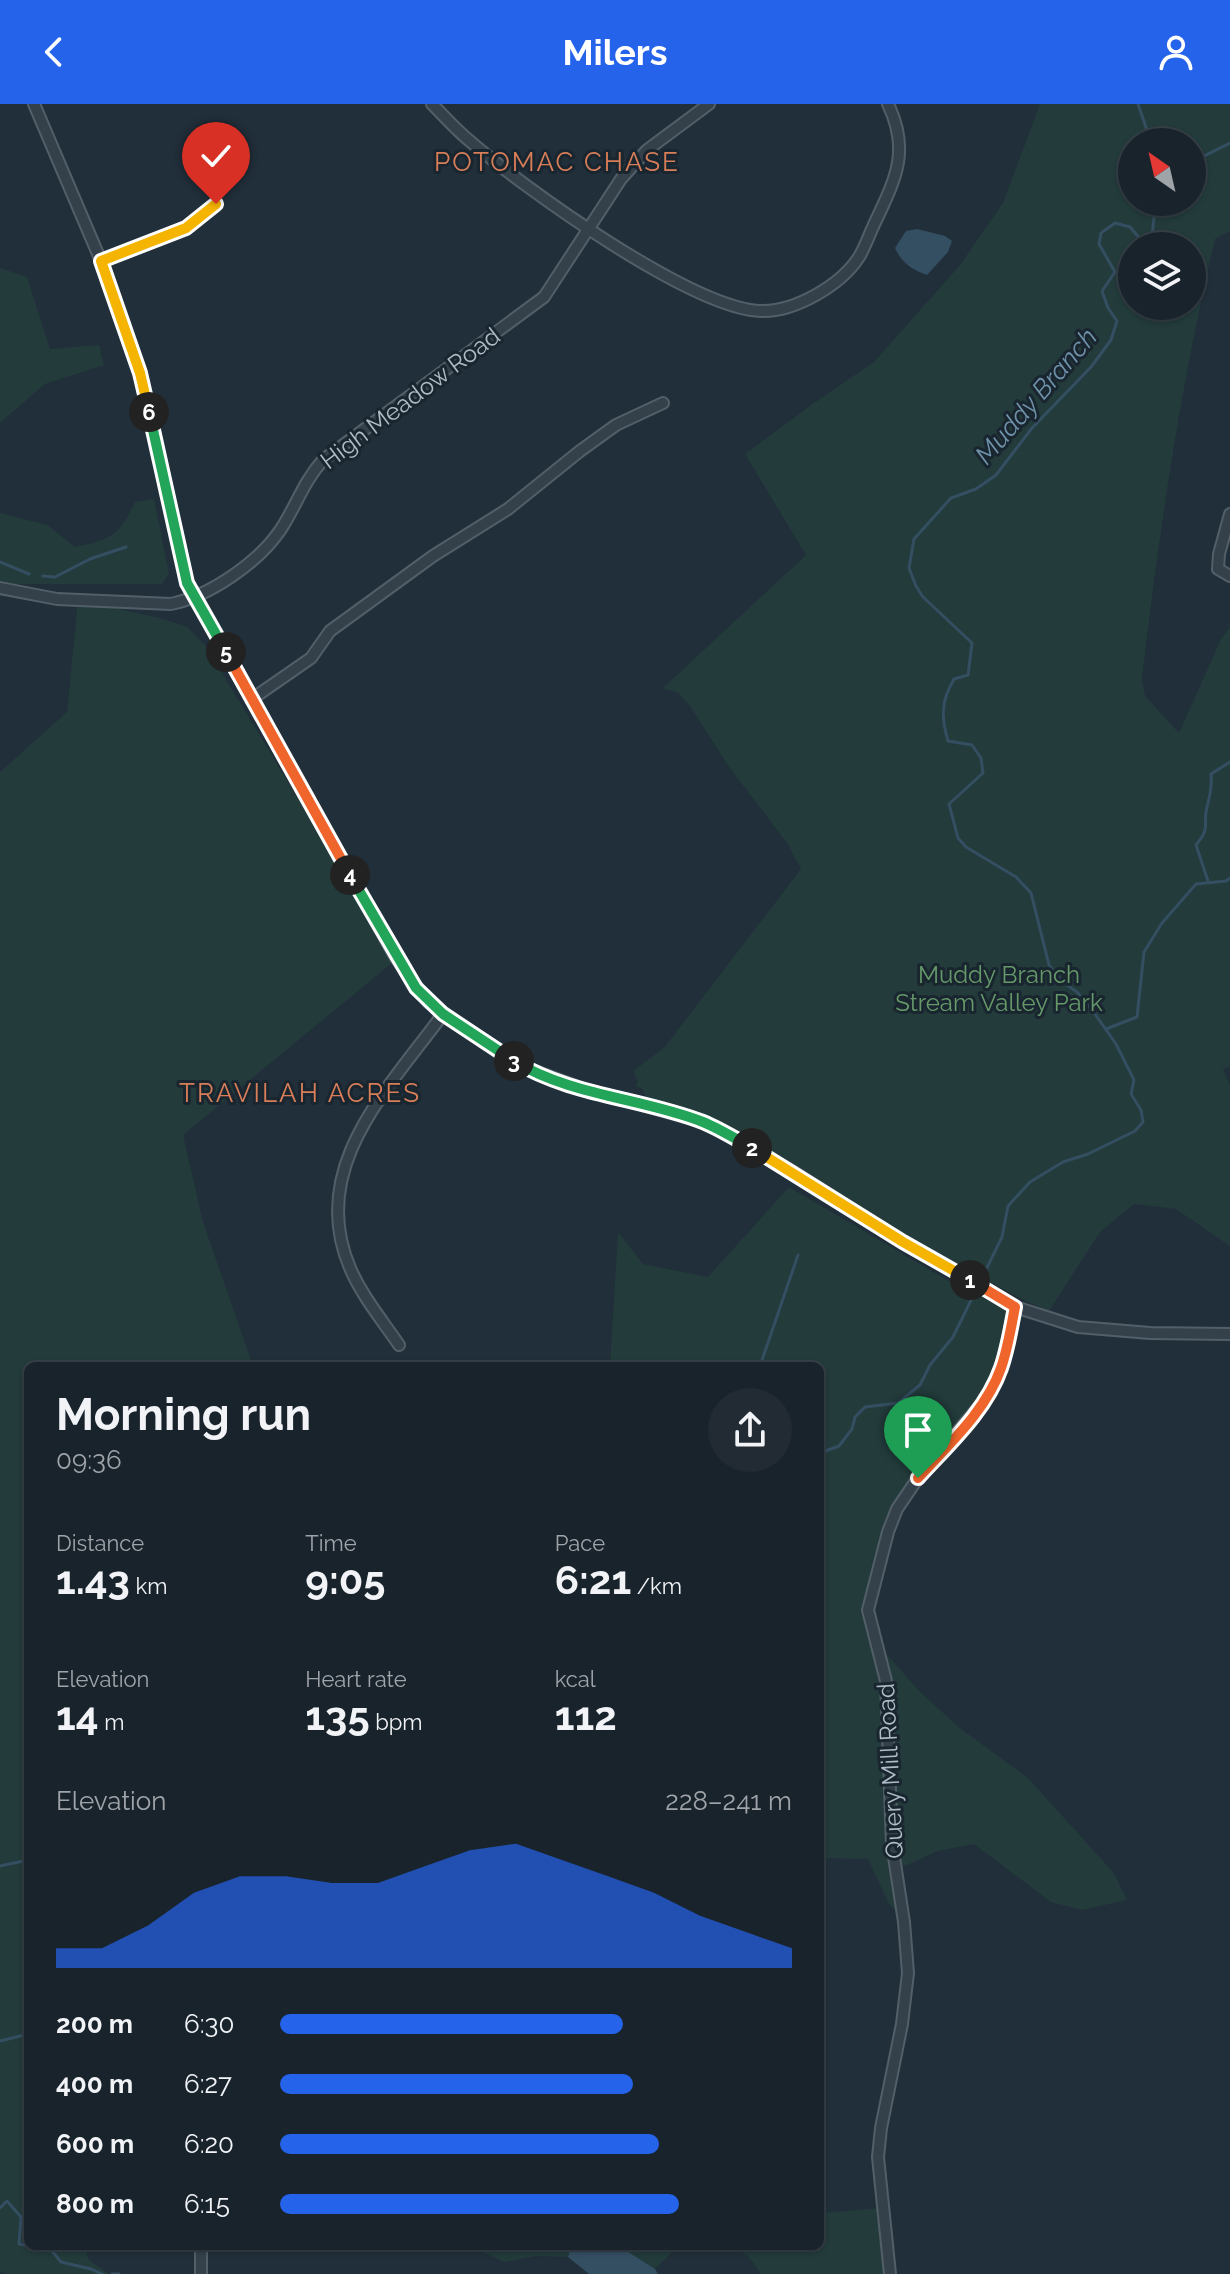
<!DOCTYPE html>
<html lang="en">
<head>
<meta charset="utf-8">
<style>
  body { margin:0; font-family:Raleway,sans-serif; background:#222b34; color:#f1f3f6; height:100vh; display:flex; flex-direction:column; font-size:30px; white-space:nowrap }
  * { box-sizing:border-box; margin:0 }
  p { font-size:26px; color:#9fa4a9 }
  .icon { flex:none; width:44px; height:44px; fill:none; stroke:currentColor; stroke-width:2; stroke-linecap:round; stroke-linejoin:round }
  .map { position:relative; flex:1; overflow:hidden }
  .drawer { position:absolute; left:24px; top:1258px; width:800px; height:888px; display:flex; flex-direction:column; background:#19232c; border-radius:12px; box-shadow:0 2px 6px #0004,0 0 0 2px #374048 }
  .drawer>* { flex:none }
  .needle { width:52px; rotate:326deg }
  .buttons { position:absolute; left:1118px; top:24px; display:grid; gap:16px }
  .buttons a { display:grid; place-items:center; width:88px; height:88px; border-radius:50%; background:#19232c; box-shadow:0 2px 6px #0004,0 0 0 2px #374048; font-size:40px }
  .pin { position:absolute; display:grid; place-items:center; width:68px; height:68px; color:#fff; margin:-82px -34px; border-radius:50% 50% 50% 0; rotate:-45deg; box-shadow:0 0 8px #0007 }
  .pin .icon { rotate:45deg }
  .km { position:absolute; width:40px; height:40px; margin:-20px; border-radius:50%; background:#222; color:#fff; font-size:22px; line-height:40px; text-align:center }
  .round { display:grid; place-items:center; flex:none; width:84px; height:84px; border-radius:42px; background:#222b34 }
  .overview { display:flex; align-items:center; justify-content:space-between; height:136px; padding:0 32px }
  h1 { font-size:44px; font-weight:700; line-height:60px }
  .figures { display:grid; grid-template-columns:repeat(3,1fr); gap:12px; height:136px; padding:8px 32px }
  .figures div { display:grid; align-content:center }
  .figures b { font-size:40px; font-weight:700 }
  .figures small { font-size:22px; font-weight:400 }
  .figures p { font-size:22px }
  .chart { height:224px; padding:16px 32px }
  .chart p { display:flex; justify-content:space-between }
  .chart svg { width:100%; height:144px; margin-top:8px; fill:#2563eb; opacity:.7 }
  ul { padding:0 32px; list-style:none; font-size:26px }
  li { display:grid; grid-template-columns:128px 96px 1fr; align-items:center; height:60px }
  li i { height:20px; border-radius:10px; background:#2563eb }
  header { display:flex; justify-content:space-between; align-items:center; height:104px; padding:0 32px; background:#2563eb; color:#fff; font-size:36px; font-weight:700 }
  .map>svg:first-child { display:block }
</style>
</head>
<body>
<header><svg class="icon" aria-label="back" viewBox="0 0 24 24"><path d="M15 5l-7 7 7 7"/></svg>Milers<svg class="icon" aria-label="person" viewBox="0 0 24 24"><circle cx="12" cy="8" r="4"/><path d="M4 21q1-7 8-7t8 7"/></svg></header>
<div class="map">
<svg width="1230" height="2170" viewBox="0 0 1230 2170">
  <rect width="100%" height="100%" fill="#212f3a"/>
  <!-- green -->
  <g fill="#233b3b" fill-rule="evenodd">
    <path d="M1040,0H1230V127L1215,135C1181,280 1159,427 1142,575L1145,592L1179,629L1221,535L1230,523V963L1223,965L1230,981V1142L1176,1105L1134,1100L1100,1128L1049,1207L1019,1194L914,1136L729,1022L689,1006L646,993L642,985L635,982L638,978L633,967L664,944L801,765L787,739L729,663L690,602L678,589L663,584L806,451L745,350L811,301L874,258L960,161L1003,99ZM1192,38V98H1132V38ZM1132,142H1192V202H1132Z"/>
    <polygon points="0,164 27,173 50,245 99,241 104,261 45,280 0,319"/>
    <path d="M154,395L169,470L162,480H15L0,477V409L47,421L75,443C109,436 120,432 135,398Z"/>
    <polygon points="78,496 160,514 187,523 205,541 303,703 392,859 183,1031 203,1118 253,1262 28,1262 28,2142 84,2142 89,2156 109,2170 6,2170 0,2167 0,668 67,608"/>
    <polygon points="789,1083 964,1186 968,1182 1005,1204 1006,1217 995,1261 982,1288 967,1314 914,1374 864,1505 868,1529 921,1589 961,1625 1027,1673 1113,1768 1127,1796 1082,1806 1051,1798 974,1740 938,1747 896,1766 904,1818 888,1798 868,1755 820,1754 820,1262 610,1262 618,1128 643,1160 708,1173"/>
    <polygon points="883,2104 890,2170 761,2170 748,2152 731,2142 820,2142 820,2109"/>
    <polygon points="470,2142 571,2142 568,2153 536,2152 504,2158"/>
    <polygon points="616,2142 678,2142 655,2165"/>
  </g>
  <!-- water -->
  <g fill="#344e62">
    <path d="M917,125L945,132L952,137L948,148L927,171C912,166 902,159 895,144L906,127Z"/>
    <polygon points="571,2142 622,2144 655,2165 658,2170 589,2170 568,2153"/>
  </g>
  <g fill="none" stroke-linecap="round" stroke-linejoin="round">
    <!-- stream -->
    <g stroke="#344e62" stroke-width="3">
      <polyline points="1138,0 1151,38"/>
      <polyline points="1192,58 1230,39"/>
      <polyline points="0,458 29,470"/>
      <polyline points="43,472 55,473 90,455 126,443"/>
      <path d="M1208,777L1196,741C1212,722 1202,721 1207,703C1210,691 1212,683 1211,670L1230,658"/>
      <polyline points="1106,925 1137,913 1144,848 1162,819 1196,780 1226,777 1230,774"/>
      <polyline points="760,1262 798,1151"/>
      <path d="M820,1349L839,1342L852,1325L855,1313L865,1303L898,1299L920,1281L930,1261L953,1233L1002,1133L1008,1102L1030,1078L1063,1058L1088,1050L1135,1027L1143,1018L1141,1006L1131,990L1134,976L1116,940L1095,910L1077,888L1060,876L1049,861L1031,789L1016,773L966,743L958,734L949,700L983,669L981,654L972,641L948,637C941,613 941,597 954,575L968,571L972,539L923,493L916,482L909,464L914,435L951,394L976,385L996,371L1032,324L1091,263L1111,236L1117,217L1108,204L1102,187L1115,168L1099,140L1101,129L1115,119L1130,123L1141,136L1152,133L1155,104L1160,98"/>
      <polyline points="0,1762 28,1756"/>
      <polyline points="0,1937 28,1930"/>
      <polyline points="0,2104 7,2097 21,2113 19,2140 52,2147 61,2158 91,2165 102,2170"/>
      <polyline points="112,2170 119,2170"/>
    </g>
    <defs>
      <g id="minor">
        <polyline points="34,0 101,157 140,269 187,479 396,854 428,898 522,962 584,985 703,1018 792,1067 903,1138 1015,1203 1078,1223 1150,1229 1230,1230"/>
        <path d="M432,0C445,13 457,27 471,38C525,85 693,205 761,207C795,208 841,181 859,153C864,145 868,134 872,125C893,79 912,50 888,0"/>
        <polyline points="101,157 186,124 216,100"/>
        <polyline points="1230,410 1219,450 1218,465 1230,472"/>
        <path d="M0,484L57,495L171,500C210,492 259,458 281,425C296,402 304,377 323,356L544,193L621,75L647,46L709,0"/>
        <polyline points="252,595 311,554 330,527 433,452 508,405 580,347 616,321 663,299"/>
        <path d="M399,1241C382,1216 362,1192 350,1164C307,1064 388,985 443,910"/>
        <polyline points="201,2170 201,2142"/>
        <polyline points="890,2170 878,2053 881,2024 902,1920 908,1869 904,1818 892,1740 886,1577 868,1506 888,1428 897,1405 918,1374 988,1292 1001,1264 1015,1203"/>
      </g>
    </defs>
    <!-- minor casing -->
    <use href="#minor" stroke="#525f68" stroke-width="14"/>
    <!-- minor -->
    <use href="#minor" stroke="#34414b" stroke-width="10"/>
  </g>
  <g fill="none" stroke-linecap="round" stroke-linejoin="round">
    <defs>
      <path id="split-1" d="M918,1374C948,1341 986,1307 1001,1264C1008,1244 1011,1223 1015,1203L970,1176"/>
      <polyline id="split-2" points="752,1044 903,1138 970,1176"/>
      <path id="split-3" d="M514,957C571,992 642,994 703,1018C720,1025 736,1035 752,1044"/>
      <polyline id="split-4" points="350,771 416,884 443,910 514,957"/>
      <polyline id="split-5" points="226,548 350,771"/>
      <polyline id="split-6" points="149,308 187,479 226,548"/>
      <polyline id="split-7" points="149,308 140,269 101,157 186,124 216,100"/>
    </defs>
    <!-- split-1 casing -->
    <use href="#split-1" stroke="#fff" stroke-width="16"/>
    <!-- split-2 casing -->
    <use href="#split-2" stroke="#fff" stroke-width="16"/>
    <!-- split-3 casing -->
    <use href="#split-3" stroke="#fff" stroke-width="16"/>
    <!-- split-4 casing -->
    <use href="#split-4" stroke="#fff" stroke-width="16"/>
    <!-- split-5 casing -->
    <use href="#split-5" stroke="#fff" stroke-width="16"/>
    <!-- split-6 casing -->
    <use href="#split-6" stroke="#fff" stroke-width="16"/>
    <!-- split-7 casing -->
    <use href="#split-7" stroke="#fff" stroke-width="16"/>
    <!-- split-1 -->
    <use href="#split-1" stroke="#f0652b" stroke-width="10"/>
    <!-- split-2 -->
    <use href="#split-2" stroke="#f5b400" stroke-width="10"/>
    <!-- split-3 -->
    <use href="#split-3" stroke="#22a559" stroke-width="10"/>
    <!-- split-4 -->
    <use href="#split-4" stroke="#22a559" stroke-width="10"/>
    <!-- split-5 -->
    <use href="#split-5" stroke="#f0652b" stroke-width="10"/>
    <!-- split-6 -->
    <use href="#split-6" stroke="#22a559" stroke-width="10"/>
    <!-- split-7 -->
    <use href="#split-7" stroke="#f5b400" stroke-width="10"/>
  </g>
  <g text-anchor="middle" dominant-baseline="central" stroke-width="6" stroke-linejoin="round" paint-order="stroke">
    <!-- street labels -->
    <g font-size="24" fill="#afbcc7" stroke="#1a262f">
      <text transform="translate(410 294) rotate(-37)">High Meadow Road</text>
      <text transform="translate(890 1667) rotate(-93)">Query Mill Road</text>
    </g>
    <!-- park labels -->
    <g font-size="24" fill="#65996a" stroke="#1a262f">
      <text x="999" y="870">Muddy Branch<tspan x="999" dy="28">Stream Valley Park</tspan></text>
    </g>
    <!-- neighbourhood labels -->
    <g font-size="26" letter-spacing="2" fill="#d87e59" stroke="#1a262f">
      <text x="557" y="58">POTOMAC CHASE</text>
      <text x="300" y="989">TRAVILAH ACRES</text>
    </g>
    <!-- water labels -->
    <g font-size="26" font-style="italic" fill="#6f92ab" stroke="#1a262f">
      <text transform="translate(1036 292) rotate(-49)">Muddy Branch</text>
    </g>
  </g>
</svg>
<div class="buttons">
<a><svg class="needle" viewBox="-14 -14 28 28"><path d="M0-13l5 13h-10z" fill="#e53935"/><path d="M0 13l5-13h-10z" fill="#9fa4a9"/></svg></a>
<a><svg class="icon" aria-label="layers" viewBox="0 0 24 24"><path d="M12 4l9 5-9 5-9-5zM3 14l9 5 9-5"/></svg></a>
</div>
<div class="pin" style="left:918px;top:1374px;background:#1e9e55"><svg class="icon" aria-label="arrive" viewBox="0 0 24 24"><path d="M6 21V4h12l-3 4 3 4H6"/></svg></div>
<div class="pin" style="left:216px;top:100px;background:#d93025"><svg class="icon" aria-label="check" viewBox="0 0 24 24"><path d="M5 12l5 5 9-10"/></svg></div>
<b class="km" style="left:970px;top:1176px">1</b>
<b class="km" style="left:752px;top:1044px">2</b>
<b class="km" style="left:514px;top:957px">3</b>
<b class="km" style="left:350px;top:771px">4</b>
<b class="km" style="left:226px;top:548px">5</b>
<b class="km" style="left:149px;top:308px">6</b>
<section class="drawer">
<div class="overview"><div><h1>Morning run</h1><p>09:36</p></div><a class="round"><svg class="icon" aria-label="share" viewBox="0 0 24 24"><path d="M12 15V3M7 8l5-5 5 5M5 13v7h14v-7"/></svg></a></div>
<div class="figures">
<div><p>Distance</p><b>1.43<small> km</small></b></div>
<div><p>Time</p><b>9:05</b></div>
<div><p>Pace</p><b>6:21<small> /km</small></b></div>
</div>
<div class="figures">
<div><p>Elevation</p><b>14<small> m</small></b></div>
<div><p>Heart rate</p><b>135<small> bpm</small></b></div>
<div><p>kcal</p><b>112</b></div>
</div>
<div class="chart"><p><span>Elevation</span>228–241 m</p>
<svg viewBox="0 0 160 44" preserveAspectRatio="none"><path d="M0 44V38L10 38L20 31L30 21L40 16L50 16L60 18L70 18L80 13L90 8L100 6L110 11L120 16L130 21L140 28L150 33L160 38V44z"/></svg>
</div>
<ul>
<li><b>200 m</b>6:30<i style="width:67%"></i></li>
<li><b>400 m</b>6:27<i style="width:69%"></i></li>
<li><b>600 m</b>6:20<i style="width:74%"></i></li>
<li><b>800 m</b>6:15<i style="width:78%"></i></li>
</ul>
</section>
</div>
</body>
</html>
